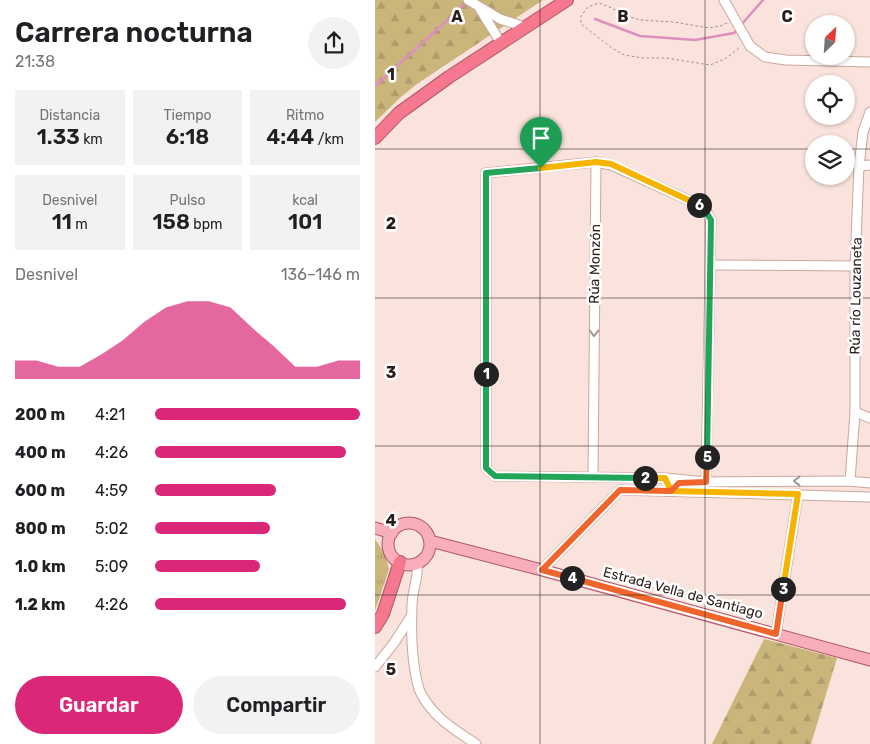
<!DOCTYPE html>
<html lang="es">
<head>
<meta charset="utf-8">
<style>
  body { margin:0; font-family:Rubik,sans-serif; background:#f2f2f2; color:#202124; height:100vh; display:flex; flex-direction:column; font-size:19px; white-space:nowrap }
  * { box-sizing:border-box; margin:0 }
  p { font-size:16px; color:#757577 }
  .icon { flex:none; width:28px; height:28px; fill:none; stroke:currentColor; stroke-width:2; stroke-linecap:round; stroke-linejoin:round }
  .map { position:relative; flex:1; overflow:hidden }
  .details { display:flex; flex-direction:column; background:#fff; width:375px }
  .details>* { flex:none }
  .needle { width:32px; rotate:25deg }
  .fabs { position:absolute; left:430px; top:15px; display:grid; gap:10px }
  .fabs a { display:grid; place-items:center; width:50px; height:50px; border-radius:50%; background:#fff; box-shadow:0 1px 4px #0004; font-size:25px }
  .pin { position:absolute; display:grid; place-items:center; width:42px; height:42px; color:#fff; margin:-51px -21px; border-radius:50% 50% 50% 0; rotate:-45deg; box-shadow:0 0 5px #0007 }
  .pin .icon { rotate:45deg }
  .km { position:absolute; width:25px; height:25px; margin:-12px; border-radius:50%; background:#222; color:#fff; font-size:14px; line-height:25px; text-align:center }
  .round { display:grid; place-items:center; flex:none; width:52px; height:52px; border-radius:26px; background:#f2f2f2 }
  .headline { display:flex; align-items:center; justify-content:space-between; height:85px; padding:0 15px }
  h1 { font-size:28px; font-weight:600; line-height:38px }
  .metrics { display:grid; grid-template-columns:repeat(3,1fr); gap:8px; height:85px; padding:5px 15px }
  .metrics div { display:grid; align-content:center; border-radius:0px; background:#f2f2f2; text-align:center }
  .metrics b { font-size:21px; font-weight:600 }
  .metrics small { font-size:14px; font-weight:400 }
  .metrics p { font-size:14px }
  .chart { height:140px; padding:10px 15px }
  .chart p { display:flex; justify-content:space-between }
  .chart svg { width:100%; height:90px; margin-top:5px; fill:#db2777; opacity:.7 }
  .cta { display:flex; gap:10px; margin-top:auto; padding:10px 15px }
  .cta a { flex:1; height:58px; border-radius:30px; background:#db2777; color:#fff; font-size:20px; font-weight:600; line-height:58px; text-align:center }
  .cta a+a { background:#f2f2f2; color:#202124 }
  ul { padding:0 15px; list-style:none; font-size:16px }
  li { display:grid; grid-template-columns:80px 60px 1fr; align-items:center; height:38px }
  li i { height:12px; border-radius:6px; background:#db2777 }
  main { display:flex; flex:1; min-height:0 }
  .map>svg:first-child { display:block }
</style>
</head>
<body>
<main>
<section class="details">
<div class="headline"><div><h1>Carrera nocturna</h1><p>21:38</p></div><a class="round"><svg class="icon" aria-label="share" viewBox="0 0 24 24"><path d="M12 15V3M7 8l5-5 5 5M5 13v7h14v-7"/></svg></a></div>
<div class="metrics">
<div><p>Distancia</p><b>1.33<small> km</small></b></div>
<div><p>Tiempo</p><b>6:18</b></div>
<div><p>Ritmo</p><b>4:44<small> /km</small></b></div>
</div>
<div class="metrics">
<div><p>Desnivel</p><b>11<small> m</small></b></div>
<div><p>Pulso</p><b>158<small> bpm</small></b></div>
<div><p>kcal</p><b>101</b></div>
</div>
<div class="chart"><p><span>Desnivel</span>136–146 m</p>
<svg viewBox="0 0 160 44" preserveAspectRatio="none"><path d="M0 44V35L10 35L20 38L30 38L40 32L50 25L60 16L70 9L80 6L90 6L100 9L110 19L120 28L130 38L140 38L150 35L160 35V44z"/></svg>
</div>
<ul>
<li><b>200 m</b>4:21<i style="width:100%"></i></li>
<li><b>400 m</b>4:26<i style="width:93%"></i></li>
<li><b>600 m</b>4:59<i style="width:59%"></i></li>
<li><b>800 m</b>5:02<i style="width:56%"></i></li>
<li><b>1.0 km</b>5:09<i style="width:51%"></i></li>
<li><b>1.2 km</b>4:26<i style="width:93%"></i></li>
</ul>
<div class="cta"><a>Guardar</a><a>Compartir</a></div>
</section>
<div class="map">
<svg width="495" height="744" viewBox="0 0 495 744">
  <defs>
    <pattern id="grass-tufts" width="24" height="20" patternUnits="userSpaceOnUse" patternTransform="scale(1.25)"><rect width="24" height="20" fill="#cab67b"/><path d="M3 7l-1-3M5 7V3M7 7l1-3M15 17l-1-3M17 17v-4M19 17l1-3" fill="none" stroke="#ae9c6a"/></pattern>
    <pattern id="forest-firs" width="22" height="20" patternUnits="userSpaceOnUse" patternTransform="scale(1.25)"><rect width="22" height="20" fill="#cab67b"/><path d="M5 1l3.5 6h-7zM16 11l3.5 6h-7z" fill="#ae9c6a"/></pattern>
  </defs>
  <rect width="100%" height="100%" fill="#fae3dc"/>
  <!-- grass -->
  <polygon fill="url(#grass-tufts)" points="0,539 10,554 14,569 0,611"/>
  <!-- forest -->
  <g fill="url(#forest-firs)">
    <polygon points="0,0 168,0 42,84 26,97 0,122"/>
    <polygon points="389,639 462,658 436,744 337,744"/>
  </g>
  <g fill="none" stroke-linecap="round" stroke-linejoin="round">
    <!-- stream -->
    <g stroke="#dd8fbe" stroke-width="2.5">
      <polyline points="220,19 265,36 320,40 359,33 363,29"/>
      <polyline points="366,25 388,0"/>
      <polyline points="0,86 91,3"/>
    </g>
    <defs>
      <g id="minor">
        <polyline points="93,0 125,19 150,27"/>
        <polyline points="349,0 375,46 390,57 411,60 495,62"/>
        <polyline points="105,9 126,43"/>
        <polyline points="484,166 495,165"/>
        <polyline points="336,265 480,266"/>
        <polyline points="480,412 495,418"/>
        <polyline points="218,477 221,162"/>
        <polyline points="291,478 331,482 336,220 329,207 236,165 221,162 111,173 111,468 120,476 291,478 296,491"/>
        <polyline points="475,481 480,412 480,266 484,166 488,132 495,112"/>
        <polyline points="326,482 473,481 495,483"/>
        <path d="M42,563C44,577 37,591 37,605C36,630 37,665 44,689C47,697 55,708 61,714C72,726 88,735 101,744"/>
        <polyline points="167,570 245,490 495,497"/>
        <polyline points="401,634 423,494"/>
        <polyline points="0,667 19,643 37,615"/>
      </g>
      <g id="major">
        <circle cx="34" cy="544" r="21"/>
        <polyline points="0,528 17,533"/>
        <polyline points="55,541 167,570 495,660"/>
      </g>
      <g id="highway">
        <polyline points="0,138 24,113 74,77 192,0"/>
        <polyline points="0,627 8,614 25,562"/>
      </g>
    </defs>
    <!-- minor casing -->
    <use href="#minor" stroke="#caa79c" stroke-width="11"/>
    <!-- major casing -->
    <use href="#major" stroke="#ae5866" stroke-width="13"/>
    <!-- highway casing -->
    <use href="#highway" stroke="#ae5866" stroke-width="14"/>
    <!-- path -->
    <polyline stroke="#9f8c86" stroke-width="1" stroke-dasharray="2.5 2.5" stroke-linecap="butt" points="352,23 345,26 334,28 299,22 265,20 249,15 237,8 224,3 213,7 206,16 206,24 237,48 249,55 268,58 291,58 335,65 350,59 364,48"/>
    <!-- minor -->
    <use href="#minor" stroke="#fff" stroke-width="9"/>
    <!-- major -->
    <use href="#major" stroke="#f9aebc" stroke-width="11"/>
    <!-- highway -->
    <use href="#highway" stroke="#f5788f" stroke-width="12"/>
  </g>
  <!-- one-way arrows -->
  <defs><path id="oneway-chevron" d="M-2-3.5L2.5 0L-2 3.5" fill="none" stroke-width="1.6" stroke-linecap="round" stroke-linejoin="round" transform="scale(1.25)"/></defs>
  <g stroke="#9f9998">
    <use href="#oneway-chevron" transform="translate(219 333) rotate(91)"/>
    <use href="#oneway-chevron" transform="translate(422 481) rotate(180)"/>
  </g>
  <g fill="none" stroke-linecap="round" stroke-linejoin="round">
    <defs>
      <polyline id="split-1" points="111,374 111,173 166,168"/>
      <polyline id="split-2" points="111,374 111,468 120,476 270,478"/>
      <polyline id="split-3" points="270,478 290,478 296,491 423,494 408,589"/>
      <polyline id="split-4" points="197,578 401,634 408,589"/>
      <polyline id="split-5" points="197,578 167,570 245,490 296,491 304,483 331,482 332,457"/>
      <polyline id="split-6" points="324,205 328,207 336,220 332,457"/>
      <polyline id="split-7" points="166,168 221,162 236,164 324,205"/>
    </defs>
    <!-- split-1 casing -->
    <use href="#split-1" stroke="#fff" stroke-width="10"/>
    <!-- split-2 casing -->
    <use href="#split-2" stroke="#fff" stroke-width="10"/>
    <!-- split-3 casing -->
    <use href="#split-3" stroke="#fff" stroke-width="10"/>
    <!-- split-4 casing -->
    <use href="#split-4" stroke="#fff" stroke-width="10"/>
    <!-- split-5 casing -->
    <use href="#split-5" stroke="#fff" stroke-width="10"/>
    <!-- split-6 casing -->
    <use href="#split-6" stroke="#fff" stroke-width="10"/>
    <!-- split-7 casing -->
    <use href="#split-7" stroke="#fff" stroke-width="10"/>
    <!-- split-1 -->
    <use href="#split-1" stroke="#22a559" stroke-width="6"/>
    <!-- split-2 -->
    <use href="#split-2" stroke="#22a559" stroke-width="6"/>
    <!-- split-3 -->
    <use href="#split-3" stroke="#f5b400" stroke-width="6"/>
    <!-- split-4 -->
    <use href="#split-4" stroke="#f0652b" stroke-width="6"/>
    <!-- split-5 -->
    <use href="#split-5" stroke="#f0652b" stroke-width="6"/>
    <!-- split-6 -->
    <use href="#split-6" stroke="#22a559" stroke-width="6"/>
    <!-- split-7 -->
    <use href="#split-7" stroke="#f5b400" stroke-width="6"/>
  </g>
  <!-- grid -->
  <path fill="none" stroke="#2a1d19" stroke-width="1" stroke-opacity="0.55" d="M165,0V744M330,0V744M0,149H439M471,149H495M0,298H495M0,446H495M0,595H495"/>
  <g text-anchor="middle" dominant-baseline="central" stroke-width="5" stroke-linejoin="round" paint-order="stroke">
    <!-- street labels -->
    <g font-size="14" fill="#2a1d19" stroke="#fff">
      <text transform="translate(220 264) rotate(-89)">Rúa Monzón</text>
      <text transform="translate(481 296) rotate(-89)">Rúa río Louzaneta</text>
      <text transform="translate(308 593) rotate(15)">Estrada Vella de Santiago</text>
    </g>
  </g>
  <g font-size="16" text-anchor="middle" font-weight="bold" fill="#2a1d19" stroke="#fff" stroke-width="5" stroke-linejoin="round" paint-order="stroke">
    <text x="82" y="22">A</text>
    <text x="248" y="22">B</text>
    <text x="412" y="22">C</text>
    <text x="16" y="80">1</text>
    <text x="16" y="229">2</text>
    <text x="16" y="378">3</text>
    <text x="16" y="526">4</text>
    <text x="16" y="675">5</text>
  </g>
</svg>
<div class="fabs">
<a><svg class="needle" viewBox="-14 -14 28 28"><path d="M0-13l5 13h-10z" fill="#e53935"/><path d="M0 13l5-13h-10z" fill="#757577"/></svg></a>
<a><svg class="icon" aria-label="locate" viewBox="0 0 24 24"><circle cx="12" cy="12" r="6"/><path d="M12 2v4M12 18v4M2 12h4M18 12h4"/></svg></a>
<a><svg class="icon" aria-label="layers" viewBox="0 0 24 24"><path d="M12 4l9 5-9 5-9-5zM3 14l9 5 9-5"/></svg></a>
</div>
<div class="pin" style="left:166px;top:168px;background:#1e9e55"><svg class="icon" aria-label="arrive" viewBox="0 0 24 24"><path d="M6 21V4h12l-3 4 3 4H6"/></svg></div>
<b class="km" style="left:111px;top:374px">1</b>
<b class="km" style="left:270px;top:478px">2</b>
<b class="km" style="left:408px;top:589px">3</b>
<b class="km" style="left:197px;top:578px">4</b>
<b class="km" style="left:332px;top:457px">5</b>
<b class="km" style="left:324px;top:205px">6</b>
</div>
</main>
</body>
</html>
